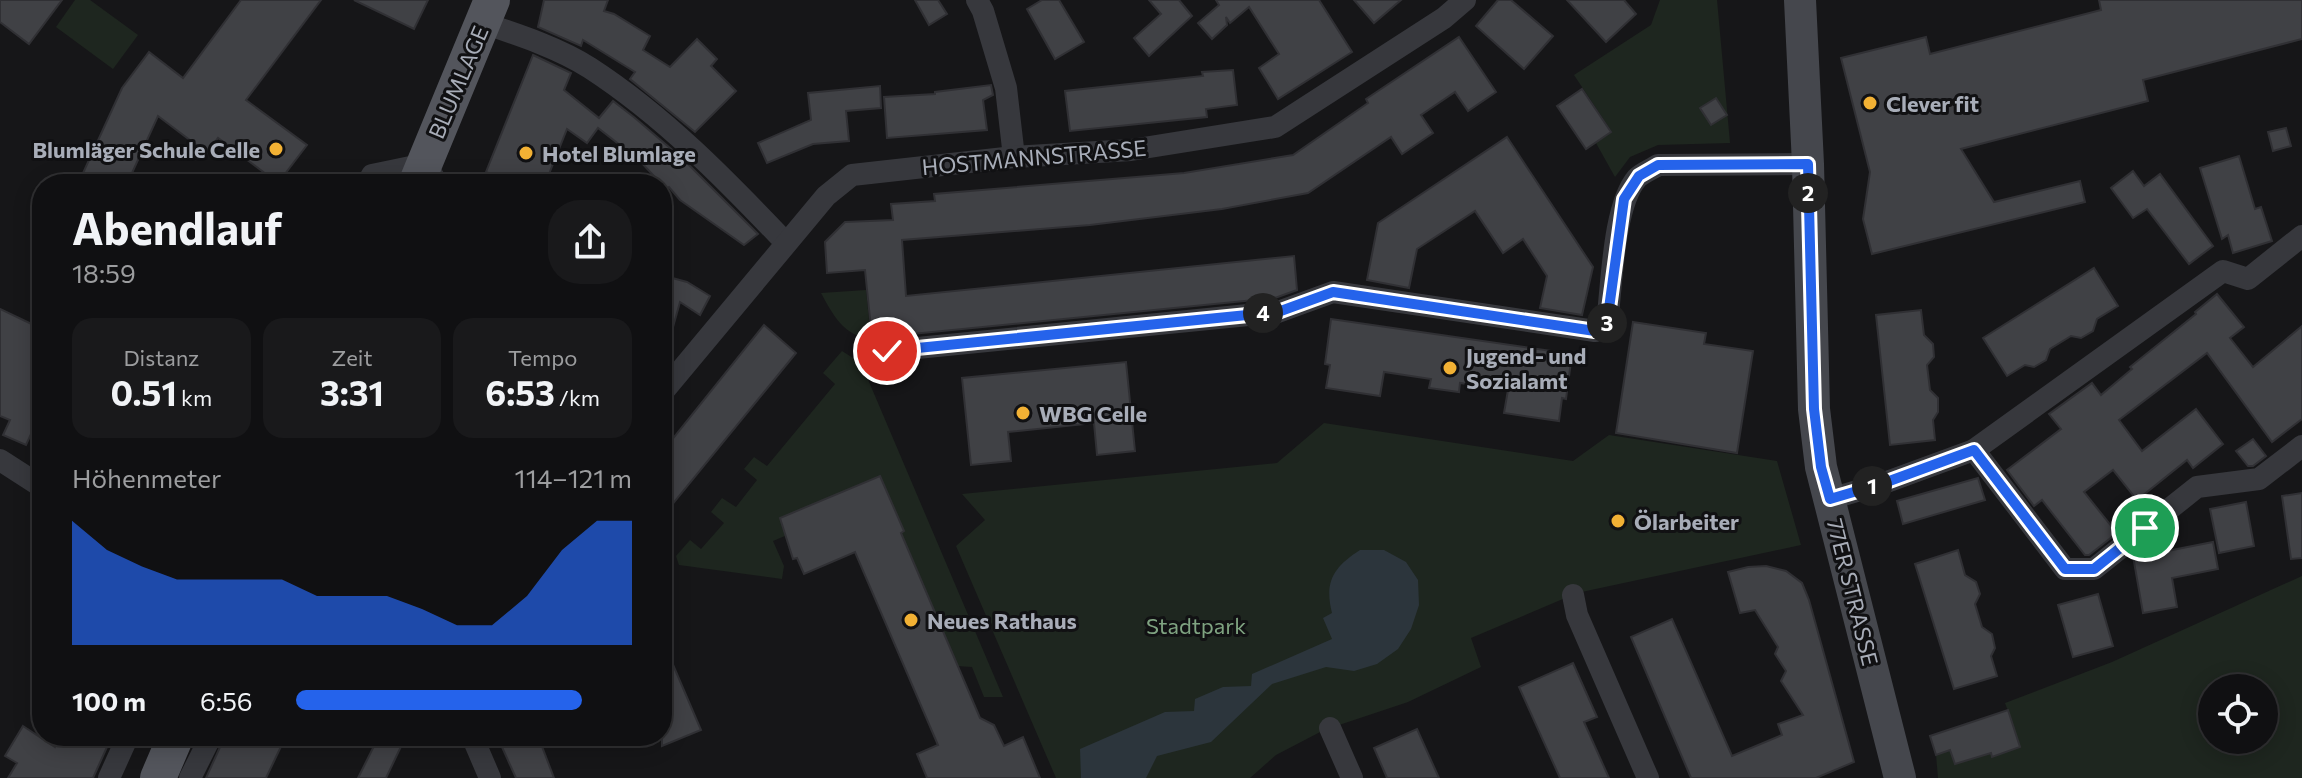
<!DOCTYPE html>
<html lang="de">
<head>
<meta charset="utf-8">
<style>
  body { margin:0; font-family:Commissioner,sans-serif; background:#19191b; color:#f1f3f6; height:100vh; display:flex; flex-direction:column; font-size:30px; white-space:nowrap }
  * { box-sizing:border-box; margin:0 }
  p { font-size:26px; color:#9c9d9f }
  .icon { flex:none; width:44px; height:44px; fill:none; stroke:currentColor; stroke-width:2; stroke-linecap:round; stroke-linejoin:round }
  .map { position:relative; flex:1; overflow:hidden }
  .panel { position:absolute; left:32px; top:174px; width:640px; height:572px; display:flex; flex-direction:column; background:#101012; border-radius:32px; box-shadow:0 4px 20px #0003,0 0 0 2px #303032 }
  .panel>* { flex:none }
  .tools { position:absolute; left:2198px; top:674px; display:grid; gap:16px }
  .tools a { display:grid; place-items:center; width:80px; height:80px; border-radius:50%; background:#101012; box-shadow:0 4px 20px #0003,0 0 0 2px #303032; font-size:40px }
  .pin { position:absolute; display:grid; place-items:center; width:68px; height:68px; color:#fff; margin:-34px; border:4px solid #fff; border-radius:50%; box-shadow:0 2px 8px #0007 }
  .km { position:absolute; width:40px; height:40px; margin:-20px; border-radius:50%; background:#222; color:#fff; font-size:22px; line-height:40px; text-align:center }
  .round { display:grid; place-items:center; flex:none; width:84px; height:84px; border-radius:32px; background:#19191b }
  .summary { display:flex; align-items:center; justify-content:space-between; height:136px; padding:0 40px }
  h1 { font-size:44px; font-weight:700; line-height:60px }
  .stats { display:grid; grid-template-columns:repeat(3,1fr); gap:12px; height:136px; padding:8px 40px }
  .stats div { display:grid; align-content:center; border-radius:20px; background:#19191b; text-align:center }
  .stats b { font-size:34px; font-weight:700 }
  .stats small { font-size:22px; font-weight:400 }
  .stats p { font-size:22px }
  .chart { height:224px; padding:16px 40px }
  .chart p { display:flex; justify-content:space-between }
  .chart svg { width:100%; height:144px; margin-top:8px; fill:#2563eb; opacity:.7 }
  ul { padding:0 40px; list-style:none; font-size:26px }
  li { display:grid; grid-template-columns:128px 96px 1fr; align-items:center; height:60px }
  li i { height:20px; border-radius:10px; background:#2563eb }
  .map>svg:first-child { display:block }
</style>
</head>
<body>
<div class="map">
<svg width="2302" height="778" viewBox="0 0 2302 778">
  <rect width="100%" height="100%" fill="#161618"/>
  <!-- green -->
  <g fill="#1e261f" fill-rule="evenodd">
    <polygon points="75,0 90,0 138,35 113,69 56,27"/>
    <polygon points="1660,0 1717,0 1730,143 1658,145 1630,157 1615,177 1596,143 1612,132 1574,75 1651,25"/>
    <path d="M866,290L871,339C844,336 833,315 821,293Z"/>
    <polygon points="842,351 861,363 1003,697 984,697 972,667 957,666 901,533 904,531 880,476 781,518 787,535 773,541 784,566 782,579 679,565 676,556 690,540 701,549 724,523 711,512 722,498 736,507 757,480 744,469 754,457 767,466 835,384 823,373"/>
    <polygon points="1324,423 1573,461 1609,435 1777,461 1801,545 1577,593 1471,638 1481,667 1408,702 1324,730 1276,755 1250,778 1056,778 956,546 985,520 962,494 1277,463"/>
    <path d="M2302,576V778H1938L1936,755L1930,736L2008,711L2005,703L2112,662ZM2212,688H2264V740H2212Z"/>
  </g>
  <!-- water -->
  <path fill="#2c353c" d="M1360,550H1384L1406,562L1418,580L1419,605L1411,629L1398,649L1377,664L1354,671L1326,667L1272,684L1211,742L1157,756L1146,778H1081L1080,749L1165,712L1194,711L1195,699L1223,687L1251,686L1252,674L1332,639L1323,618L1332,613C1324,581 1334,567 1360,550Z"/>
  <!-- building -->
  <g fill="#404145" stroke="#303034" stroke-width="2">
    <polygon points="0,0 62,0 29,44 0,22"/>
    <polygon points="241,0 321,0 246,100 307,145 278,183 218,138 207,153 158,116 127,184 78,184 122,88 149,52 183,78"/>
    <polygon points="354,0 428,0 414,29"/>
    <polygon points="544,0 608,0 604,11 614,14 650,36 643,50 670,67 697,39 717,59 711,66 736,91 695,132 630,79 635,72 583,40 581,46 538,27"/>
    <polygon points="915,0 938,0 947,14 929,25"/>
    <polygon points="1042,0 1059,0 1084,42 1055,59 1027,9"/>
    <polygon points="1149,0 1179,0 1192,16 1149,56 1134,38 1161,14"/>
    <polygon points="1216,0 1319,0 1352,52 1278,99 1259,68 1279,54 1249,7 1230,23 1226,17 1227,25 1212,39 1198,23 1219,5"/>
    <polygon points="1354,0 1401,0 1374,23"/>
    <polygon points="1498,0 1511,0 1553,36 1524,69 1476,26"/>
    <polygon points="1567,0 1624,0 1636,14 1606,42"/>
    <polygon points="2099,0 2302,0 2302,39 2143,80 2148,101 1961,149 1994,202 2080,181 2085,202 1872,254 1863,219 1870,172 1841,58 1926,37 1930,54 2101,10"/>
    <polygon points="1459,37 1496,92 1468,111 1455,92 1421,115 1433,133 1402,154 1391,137 1308,193 1222,209 1090,225 902,240 906,296 1294,256 1297,290 1275,298 872,338 865,270 827,273 825,242 845,222 893,220 891,204 935,201 934,194 1184,173 1293,155 1368,103 1366,99"/>
    <polygon points="533,55 571,73 564,90 599,118 613,101 635,118 684,160 758,234 744,245 680,200 669,187 666,189 639,160 598,128 587,143 567,129 545,184 515,184 486,172"/>
    <polygon points="1233,70 1237,105 1206,109 1207,117 1070,131 1065,91 1203,76 1202,72"/>
    <polygon points="991,85 993,95 983,100 987,130 887,138 884,97 935,94 935,92"/>
    <polygon points="880,86 881,108 846,111 849,141 813,144 767,163 758,143 811,120 808,93"/>
    <polygon points="1582,89 1611,132 1586,149 1557,106"/>
    <polygon points="1716,98 1727,115 1711,125 1700,108"/>
    <polygon points="2286,128 2291,146 2273,151 2268,132"/>
    <polygon points="1507,137 1593,267 1582,315 1540,308 1547,276 1523,239 1503,253 1475,211 1417,249 1409,288 1367,280 1378,223"/>
    <polygon points="2239,156 2255,209 2261,207 2272,241 2233,253 2228,235 2222,239 2200,168"/>
    <polygon points="2133,171 2144,186 2160,174 2213,246 2189,264 2147,209 2133,218 2111,188"/>
    <polygon points="2094,268 2118,306 2097,319 2093,331 2081,338 2071,336 2050,349 2046,360 2034,367 2025,365 2007,376 1983,338"/>
    <polygon points="665,276 687,282 710,296 700,315 680,302 668,345 662,344 662,288"/>
    <polygon points="2217,294 2244,327 2230,338 2253,367 2302,326 2302,419 2272,442 2207,353 2119,420 2142,451 2196,409 2223,444 2193,468 2187,460 2137,500 2113,470 2084,492 2117,533 2089,555 2085,555 2042,500 2034,506 2007,470 2061,429 2049,414 2092,383 2101,395 2132,369 2130,367 2196,314 2195,312"/>
    <polygon points="0,309 42,329 42,410 26,445 3,435 10,420 0,416"/>
    <polygon points="1921,310 1924,335 1933,344 1934,357 1927,365 1930,390 1938,398 1938,412 1933,420 1935,440 1890,445 1876,315"/>
    <polygon points="1331,319 1572,354 1566,399 1562,398 1559,421 1504,413 1508,390 1460,383 1459,392 1429,388 1431,379 1384,372 1380,396 1326,388 1330,365 1325,364"/>
    <polygon points="1633,322 1706,333 1704,344 1753,351 1737,453 1616,433"/>
    <polygon points="764,325 796,353 662,517 662,452"/>
    <polygon points="1126,362 1135,451 1097,455 1094,423 1008,432 1011,461 971,465 962,378"/>
    <polygon points="2253,439 2266,456 2253,466 2248,466 2236,451"/>
    <polygon points="880,476 904,531 901,533 980,718 994,725 1004,746 1023,737 1040,778 927,778 917,754 938,745 855,552 804,574 797,558 793,559 780,518"/>
    <polygon points="1978,478 1985,500 1903,524 1897,501"/>
    <polygon points="2302,493 2302,558 2291,559 2282,496"/>
    <polygon points="2246,502 2254,546 2219,553 2210,509"/>
    <polygon points="2213,542 2218,569 2172,578 2177,607 2143,613 2133,556 2137,553 2166,547 2167,551"/>
    <polygon points="1958,550 1965,575 1976,582 1980,594 1975,604 1982,627 1992,634 1995,648 1991,656 1997,676 1954,689 1915,564"/>
    <polygon points="1766,566 1786,571 1802,583 1809,600 1854,762 1816,778 1691,778 1631,637 1672,619 1732,756 1782,735 1778,724 1803,715 1781,681 1786,671 1775,654 1778,647 1755,610 1740,613 1728,572 1748,567"/>
    <polygon points="2098,594 2113,646 2073,657 2058,605"/>
    <polygon points="662,639 701,730 662,746"/>
    <polygon points="1573,663 1597,717 1584,722 1609,778 1560,778 1519,687"/>
    <polygon points="2008,710 2020,747 1992,757 1991,753 1955,764 1950,750 1936,755 1930,736"/>
    <polygon points="23,726 55,747 61,736 112,736 93,778 8,778 17,763 5,756"/>
    <polygon points="1417,729 1439,778 1387,778 1374,748"/>
    <polygon points="225,736 286,736 266,778 206,778"/>
    <polygon points="379,736 406,736 386,778 358,778"/>
    <polygon points="497,736 538,736 554,778 516,778"/>
  </g>
  <g fill="none" stroke-linecap="round" stroke-linejoin="round">
    <!-- street -->
    <g stroke="#37383d" stroke-width="22">
      <polyline points="977,0 983,11 1006,88 1014,157"/>
      <path d="M483,23C519,35 559,48 590,68C664,116 726,180 786,243"/>
      <polyline points="367,184 372,175 425,164 438,184"/>
      <path d="M867,353L1278,312L1333,292L1595,331L1607,323C1612,285 1613,206 1637,178C1642,173 1652,169 1658,165L1808,164"/>
      <polyline points="662,393 826,196 852,175 1014,157 1131,150 1275,127 1444,18 1465,0"/>
      <polyline points="1974,450 2065,569 2094,569 2197,487 2259,479 2302,446"/>
      <polyline points="0,460 42,487"/>
      <polyline points="1830,499 1884,483 1974,450 2223,271 2248,279 2302,236"/>
      <polyline points="1573,595 1577,615 1648,778"/>
      <polyline points="1330,728 1352,778"/>
      <polyline points="472,736 490,778"/>
      <polyline points="109,778 128,736"/>
      <polyline points="190,778 211,736"/>
    </g>
    <!-- secondary -->
    <polyline stroke="#45474d" stroke-width="32" points="1800,0 1808,164 1814,409 1821,467 1900,778"/>
    <!-- primary -->
    <g stroke="#53555c" stroke-width="36">
      <polyline points="416,184 492,0"/>
      <polyline points="158,778 176,736"/>
    </g>
  </g>
  <g fill="none" stroke-linecap="round" stroke-linejoin="round">
    <defs>
      <polyline id="route" points="887,351 1278,312 1333,292 1595,331 1607,323 1624,199 1639,176 1658,165 1808,164 1814,409 1821,467 1830,499 1884,483 1974,450 2065,569 2094,569 2145,528"/>
    </defs>
    <!-- route casing -->
    <use href="#route" stroke="#fff" stroke-width="16"/>
    <!-- route -->
    <use href="#route" stroke="#2563eb" stroke-width="10"/>
  </g>
  <!-- markers -->
  <g fill="#f2b134" stroke="#111113" stroke-width="3">
    <circle cx="1870" cy="103" r="8"/>
    <circle cx="276" cy="149" r="8"/>
    <circle cx="526" cy="153" r="8"/>
    <circle cx="1450" cy="368" r="8"/>
    <circle cx="1023" cy="413" r="8"/>
    <circle cx="1618" cy="521" r="8"/>
    <circle cx="911" cy="620" r="8"/>
  </g>
  <g text-anchor="middle" dominant-baseline="central" stroke-width="6" stroke-linejoin="round" paint-order="stroke">
    <!-- street labels -->
    <g font-size="22" fill="#a8adb8" stroke="#111113">
      <text transform="translate(458 82) rotate(-67)">BLUMLAGE</text>
      <text transform="translate(1034 157) rotate(-5)">HOSTMANNSTRASSE</text>
      <text transform="translate(1853 592) rotate(76)">77ER STRASSE</text>
    </g>
    <!-- poi labels -->
    <g font-size="22" font-weight="bold" fill="#a8adb8" stroke="#111113" text-anchor="start">
      <text x="1886" y="103">Clever fit</text>
      <text x="260" y="149" text-anchor="end">Blumläger Schule Celle</text>
      <text x="542" y="153">Hotel Blumlage</text>
      <text x="1466" y="355">Jugend- und<tspan x="1466" dy="25">Sozialamt</tspan></text>
      <text x="1039" y="413">WBG Celle</text>
      <text x="1634" y="521">Ölarbeiter</text>
      <text x="927" y="620">Neues Rathaus</text>
    </g>
    <!-- park labels -->
    <g font-size="22" fill="#7fa381" stroke="#111113">
      <text x="1196" y="625">Stadtpark</text>
    </g>
  </g>
</svg>
<div class="tools">
<a><svg class="icon" aria-label="locate" viewBox="0 0 24 24"><circle cx="12" cy="12" r="6"/><path d="M12 2v4M12 18v4M2 12h4M18 12h4"/></svg></a>
</div>
<div class="pin" style="left:2145px;top:528px;background:#1e9e55"><svg class="icon" aria-label="arrive" viewBox="0 0 24 24"><path d="M6 21V4h12l-3 4 3 4H6"/></svg></div>
<div class="pin" style="left:887px;top:351px;background:#d93025"><svg class="icon" aria-label="check" viewBox="0 0 24 24"><path d="M5 12l5 5 9-10"/></svg></div>
<b class="km" style="left:1872px;top:486px">1</b>
<b class="km" style="left:1808px;top:193px">2</b>
<b class="km" style="left:1607px;top:323px">3</b>
<b class="km" style="left:1263px;top:313px">4</b>
<section class="panel">
<div class="summary"><div><h1>Abendlauf</h1><p>18:59</p></div><a class="round"><svg class="icon" aria-label="share" viewBox="0 0 24 24"><path d="M12 15V3M7 8l5-5 5 5M5 13v7h14v-7"/></svg></a></div>
<div class="stats">
<div><p>Distanz</p><b>0.51<small> km</small></b></div>
<div><p>Zeit</p><b>3:31</b></div>
<div><p>Tempo</p><b>6:53<small> /km</small></b></div>
</div>
<div class="chart"><p><span>Höhenmeter</span>114–121 m</p>
<svg viewBox="0 0 160 44" preserveAspectRatio="none"><path d="M0 44V6L10 15L20 20L30 24L40 24L50 24L60 24L70 29L80 29L90 29L100 33L110 38L120 38L130 29L140 15L150 6L160 6V44z"/></svg>
</div>
<ul>
<li><b>100 m</b>6:56<i style="width:85%"></i></li>
</ul>
</section>
</div>
</body>
</html>
